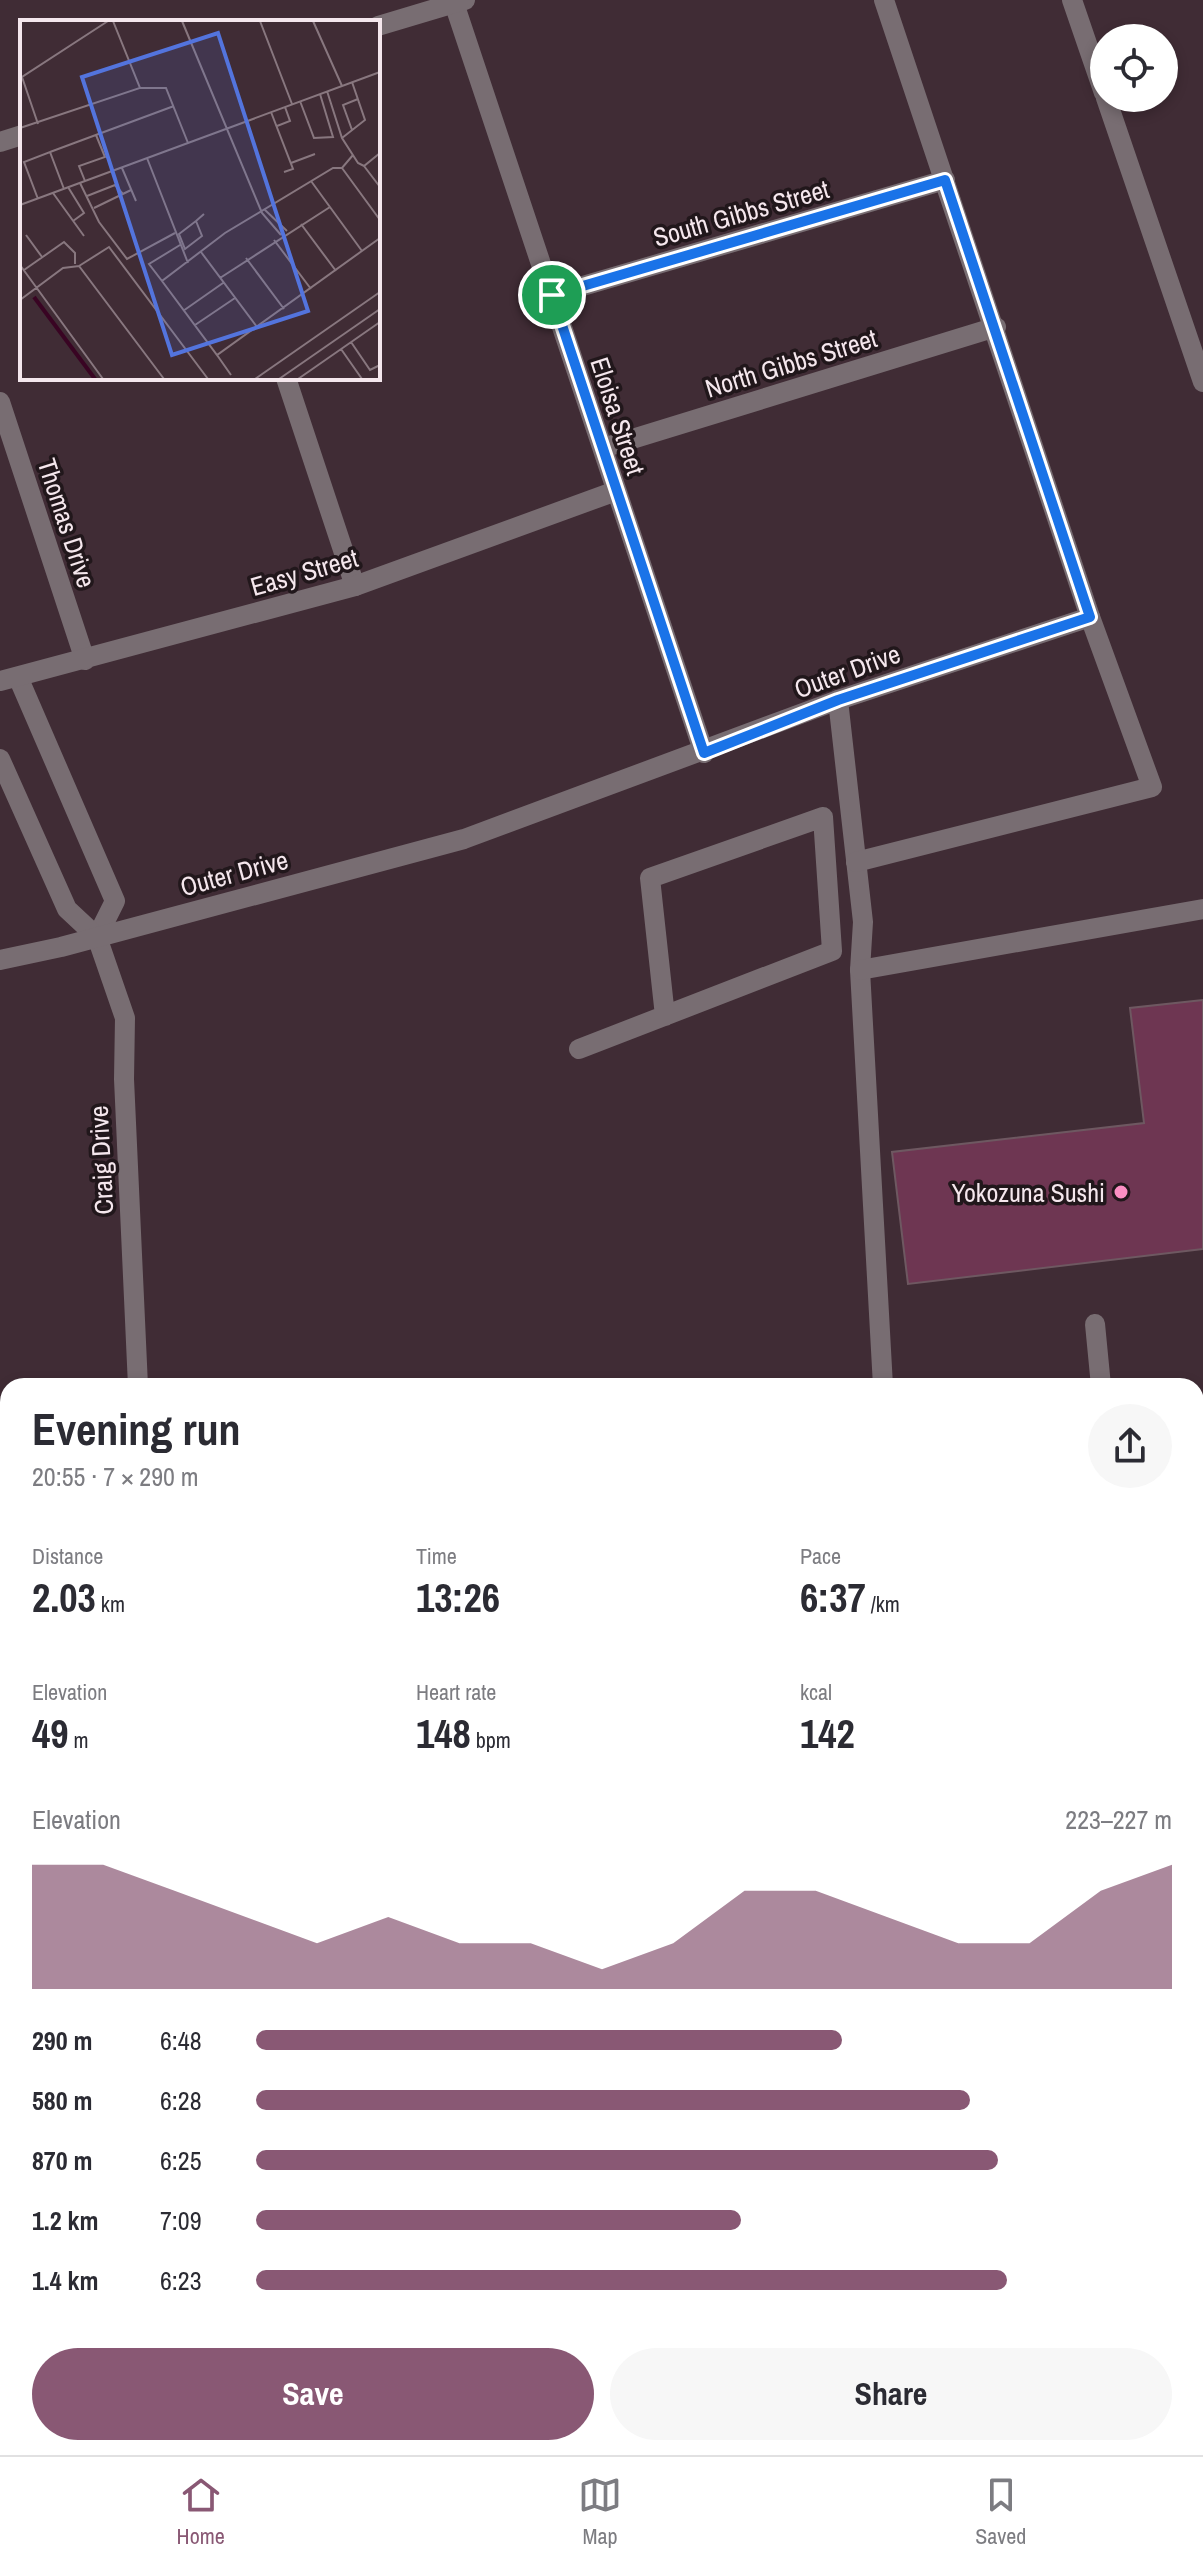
<!DOCTYPE html>
<html lang="en">
<head>
<meta charset="utf-8">
<style>
  body { margin:0; font-family:"Archivo Narrow",sans-serif; background:#f7f7f7; color:#2b2b33; height:100vh; display:flex; flex-direction:column; font-size:30px; white-space:nowrap }
  * { box-sizing:border-box; margin:0 }
  p { font-size:26px; color:#7c7c81 }
  .icon { flex:none; width:44px; height:44px; fill:none; stroke:currentColor; stroke-width:2; stroke-linecap:round; stroke-linejoin:round }
  .map { position:relative; flex:1; overflow:hidden }
  .side { position:absolute; left:0px; top:1378px; width:1204px; height:1078px; display:flex; flex-direction:column; background:#fff; border-radius:24px 24px 0 0; box-shadow:0 4px 12px #0003 }
  .side>* { flex:none }
  .controls { position:absolute; left:1090px; top:24px; display:grid; gap:16px }
  .controls a { display:grid; place-items:center; width:88px; height:88px; border-radius:50%; background:#fff; box-shadow:0 4px 12px #0003; font-size:40px }
  .pin { position:absolute; display:grid; place-items:center; width:68px; height:68px; color:#fff; margin:-34px; border:4px solid #fff; border-radius:50%; box-shadow:0 2px 8px #0007 }
  .round { display:grid; place-items:center; flex:none; width:84px; height:84px; border-radius:42px; background:#f7f7f7 }
  .headline { display:flex; align-items:center; justify-content:space-between; height:136px; padding:0 32px }
  h1 { font-size:44px; font-weight:700; line-height:60px }
  .figures { display:grid; grid-template-columns:repeat(3,1fr); gap:12px; height:136px; padding:8px 32px }
  .figures div { display:grid; align-content:center }
  .figures b { font-size:40px; font-weight:700 }
  .figures small { font-size:22px; font-weight:400 }
  .figures p { font-size:22px }
  .chart { height:224px; padding:16px 32px }
  .chart p { display:flex; justify-content:space-between }
  .chart svg { width:100%; height:144px; margin-top:8px; fill:#895874; opacity:.7 }
  .primary-button { display:flex; gap:16px; margin-top:auto; padding:16px 32px }
  .primary-button a { flex:1; height:92px; border-radius:48px; background:#895874; color:#fff; font-size:32px; font-weight:700; line-height:92px; text-align:center }
  .primary-button a+a { background:#f7f7f7; color:#2b2b33 }
  ul { padding:0 32px; list-style:none; font-size:26px }
  li { display:grid; grid-template-columns:128px 96px 1fr; align-items:center; height:60px }
  li i { height:20px; border-radius:10px; background:#895874 }
  .dock { display:flex; justify-content:space-around; align-items:center; height:112px; border-top:2px solid #e1e1e2; background:#fff; font-size:22px; color:#7c7c81 }
  .dock a { display:grid; justify-items:center; gap:4px }
  .dock .active { color:#895874 }
  .map>svg:first-child { display:block }
</style>
</head>
<body>
<div class="map">
<svg width="1203" height="2455" viewBox="0 0 1203 2455">
  <rect width="100%" height="100%" fill="#402c35"/>
  <!-- building -->
  <polygon fill="#6e3652" stroke="#6e5861" stroke-width="2" points="1203,1000 1203,1249 908,1284 892,1152 1144,1123 1130,1008"/>
  <g fill="none" stroke-linecap="round" stroke-linejoin="round">
    <!-- minor -->
    <g stroke="#786d72" stroke-width="20">
      <polyline points="1072,0 1104,93"/>
      <polyline points="454,3 704,753"/>
      <polyline points="378,26 465,0"/>
      <polyline points="1106,98 1203,382"/>
      <polyline points="0,142 22,135"/>
      <polyline points="552,295 945,180"/>
      <polyline points="286,378 355,586"/>
      <polyline points="0,402 85,660"/>
      <polyline points="603,448 996,327"/>
      <polyline points="18,677 115,901 97,937"/>
      <polyline points="0,681 355,586 616,491"/>
      <polyline points="838,700 863,922 860,970 883,1386"/>
      <polyline points="0,759 67,909 97,937 125,1018 124,1079 138,1386"/>
      <polyline points="856,862 1152,787 1090,617"/>
      <polyline points="0,960 61,947 464,839 838,700 1090,617 884,0"/>
      <polyline points="860,970 1203,909"/>
      <polyline points="579,1049 832,951 823,817 650,878 665,1016"/>
      <polyline points="1095,1324 1101,1386"/>
      <polyline points="1196,1416 1203,1415"/>
      <polyline points="1196,1490 1203,1497"/>
      <polyline points="1196,1961 1203,1961"/>
      <polyline points="1196,2202 1203,2201"/>
      <polyline points="244,2448 244,2455"/>
      <polyline points="781,2448 781,2455"/>
    </g>
    <!-- major -->
    <g stroke="#bca7b0" stroke-width="20">
      <polyline points="1196,1628 1203,1627"/>
      <polyline points="0,1679 8,1678"/>
    </g>
  </g>
  <g fill="none" stroke-linecap="round" stroke-linejoin="round">
    <defs>
      <polygon id="route" points="945,180 1090,617 838,700 704,753 552,295"/>
    </defs>
    <!-- route casing -->
    <use href="#route" stroke="#fff" stroke-width="16"/>
    <!-- route -->
    <use href="#route" stroke="#1a73e8" stroke-width="10"/>
  </g>
  <!-- markers -->
  <circle fill="#fb8fc3" stroke="#21171b" stroke-width="3" cx="1121" cy="1192" r="8"/>
  <g text-anchor="middle" dominant-baseline="central" stroke-width="7" stroke-linejoin="round" paint-order="stroke">
    <!-- street labels -->
    <g font-size="26" fill="#f5e7ed" stroke="#21171b">
      <text transform="translate(741 213) rotate(-16)">South Gibbs Street</text>
      <text transform="translate(791 363) rotate(-17)">North Gibbs Street</text>
      <text transform="translate(618 416) rotate(72)">Eloisa Street</text>
      <text transform="translate(67 523) rotate(72)">Thomas Drive</text>
      <text transform="translate(304 572) rotate(-16)">Easy Street</text>
      <text transform="translate(847 671) rotate(-20)">Outer Drive</text>
      <text transform="translate(234 873) rotate(-15)">Outer Drive</text>
      <text transform="translate(101 1160) rotate(-93)">Craig Drive</text>
    </g>
    <!-- poi labels -->
    <g font-size="26" fill="#f5e7ed" stroke="#21171b" text-anchor="end">
      <text x="1105" y="1192">Yokozuna Sushi</text>
    </g>
  </g>
  <!-- overview -->
  <g transform="translate(20 20)">
    <rect width="360" height="360" fill="#402c35"/>
    <path fill="none" stroke="#390423" stroke-width="4" d="M14,277L75,359"/>
    <path fill="none" stroke="#88777f" stroke-width="2" d="M162,1L242,193L261,215M240,1L272,84M293,1L322,66M120,68H146L168,123M307,71L322,118L338,143L344,146L360,133M280,81L294,118L313,117L300,74M251,92L273,149L264,152M18,104L2,57L88,1M257,106L270,101L265,87M0,108L120,68L93,1M332,110L323,85L338,79M322,118L345,100L332,62M30,132L154,86M333,135L322,148H313L205,213L142,261L197,335L360,218M127,138L168,243M271,143L295,134M344,146L360,167M102,148L116,181M322,148L360,200M65,161L59,146L85,137L76,115M291,161L342,231M60,163L79,202L107,239L155,213M48,167L64,193L53,201M33,173L64,216M67,176L95,165L103,174M18,179L4,142L30,132L44,169M0,185L360,52M74,188L111,170M244,189L267,211M176,201L182,216L165,229L159,214L176,201L184,194M281,204L316,251M6,215L22,237M254,220L291,269M181,232L237,307M226,238L264,289M0,245L83,359M59,246L89,227L188,359M4,250L44,222L55,233V244M200,258L310,187M142,261L129,244L160,225M0,280L43,248L59,246L144,359M163,291L203,263M175,305L215,278M331,322L350,350L360,345M321,329L342,359M197,335L211,355M235,359L360,272M259,359L360,289M278,359L360,302"/>
    <path fill="#5374dd" fill-opacity="0.15" stroke="#5374dd" stroke-width="4" d="M198,13L288,291L152,335L62,57Z"/>
    <rect width="360" height="360" fill="none" stroke="#f5e7ed" stroke-width="4"/>
  </g>
</svg>
<div class="controls">
<a><svg class="icon" aria-label="locate" viewBox="0 0 24 24"><circle cx="12" cy="12" r="6"/><path d="M12 2v4M12 18v4M2 12h4M18 12h4"/></svg></a>
</div>
<div class="pin" style="left:552px;top:295px;background:#1e9e55"><svg class="icon" aria-label="arrive" viewBox="0 0 24 24"><path d="M6 21V4h12l-3 4 3 4H6"/></svg></div>
<section class="side">
<div class="headline"><div><h1>Evening run</h1><p>20:55 · 7 × 290 m</p></div><a class="round"><svg class="icon" aria-label="share" viewBox="0 0 24 24"><path d="M12 15V3M7 8l5-5 5 5M5 13v7h14v-7"/></svg></a></div>
<div class="figures">
<div><p>Distance</p><b>2.03<small> km</small></b></div>
<div><p>Time</p><b>13:26</b></div>
<div><p>Pace</p><b>6:37<small> /km</small></b></div>
</div>
<div class="figures">
<div><p>Elevation</p><b>49<small> m</small></b></div>
<div><p>Heart rate</p><b>148<small> bpm</small></b></div>
<div><p>kcal</p><b>142</b></div>
</div>
<div class="chart"><p><span>Elevation</span>223–227 m</p>
<svg viewBox="0 0 160 44" preserveAspectRatio="none"><path d="M0 44V6L10 6L20 14L30 22L40 30L50 22L60 30L70 30L80 38L90 30L100 14L110 14L120 22L130 30L140 30L150 14L160 6V44z"/></svg>
</div>
<ul>
<li><b>290 m</b>6:48<i style="width:64%"></i></li>
<li><b>580 m</b>6:28<i style="width:78%"></i></li>
<li><b>870 m</b>6:25<i style="width:81%"></i></li>
<li><b>1.2 km</b>7:09<i style="width:53%"></i></li>
<li><b>1.4 km</b>6:23<i style="width:82%"></i></li>
</ul>
<div class="primary-button"><a>Save</a><a>Share</a></div>
</section>
</div>
<nav class="dock">
<a class="active"><svg class="icon" aria-label="home" viewBox="0 0 24 24"><path d="M3 11l9-7 9 7M6 9v11h12V9"/></svg>Home</a>
<a><svg class="icon" aria-label="map" viewBox="0 0 24 24"><path d="M3 6l6-2 6 2 6-2v14l-6 2-6-2-6 2zM9 4v14M15 6v14"/></svg>Map</a>
<a><svg class="icon" aria-label="saved" viewBox="0 0 24 24"><path d="M7 4h10v16l-5-4-5 4z"/></svg>Saved</a>
</nav>
</body>
</html>
